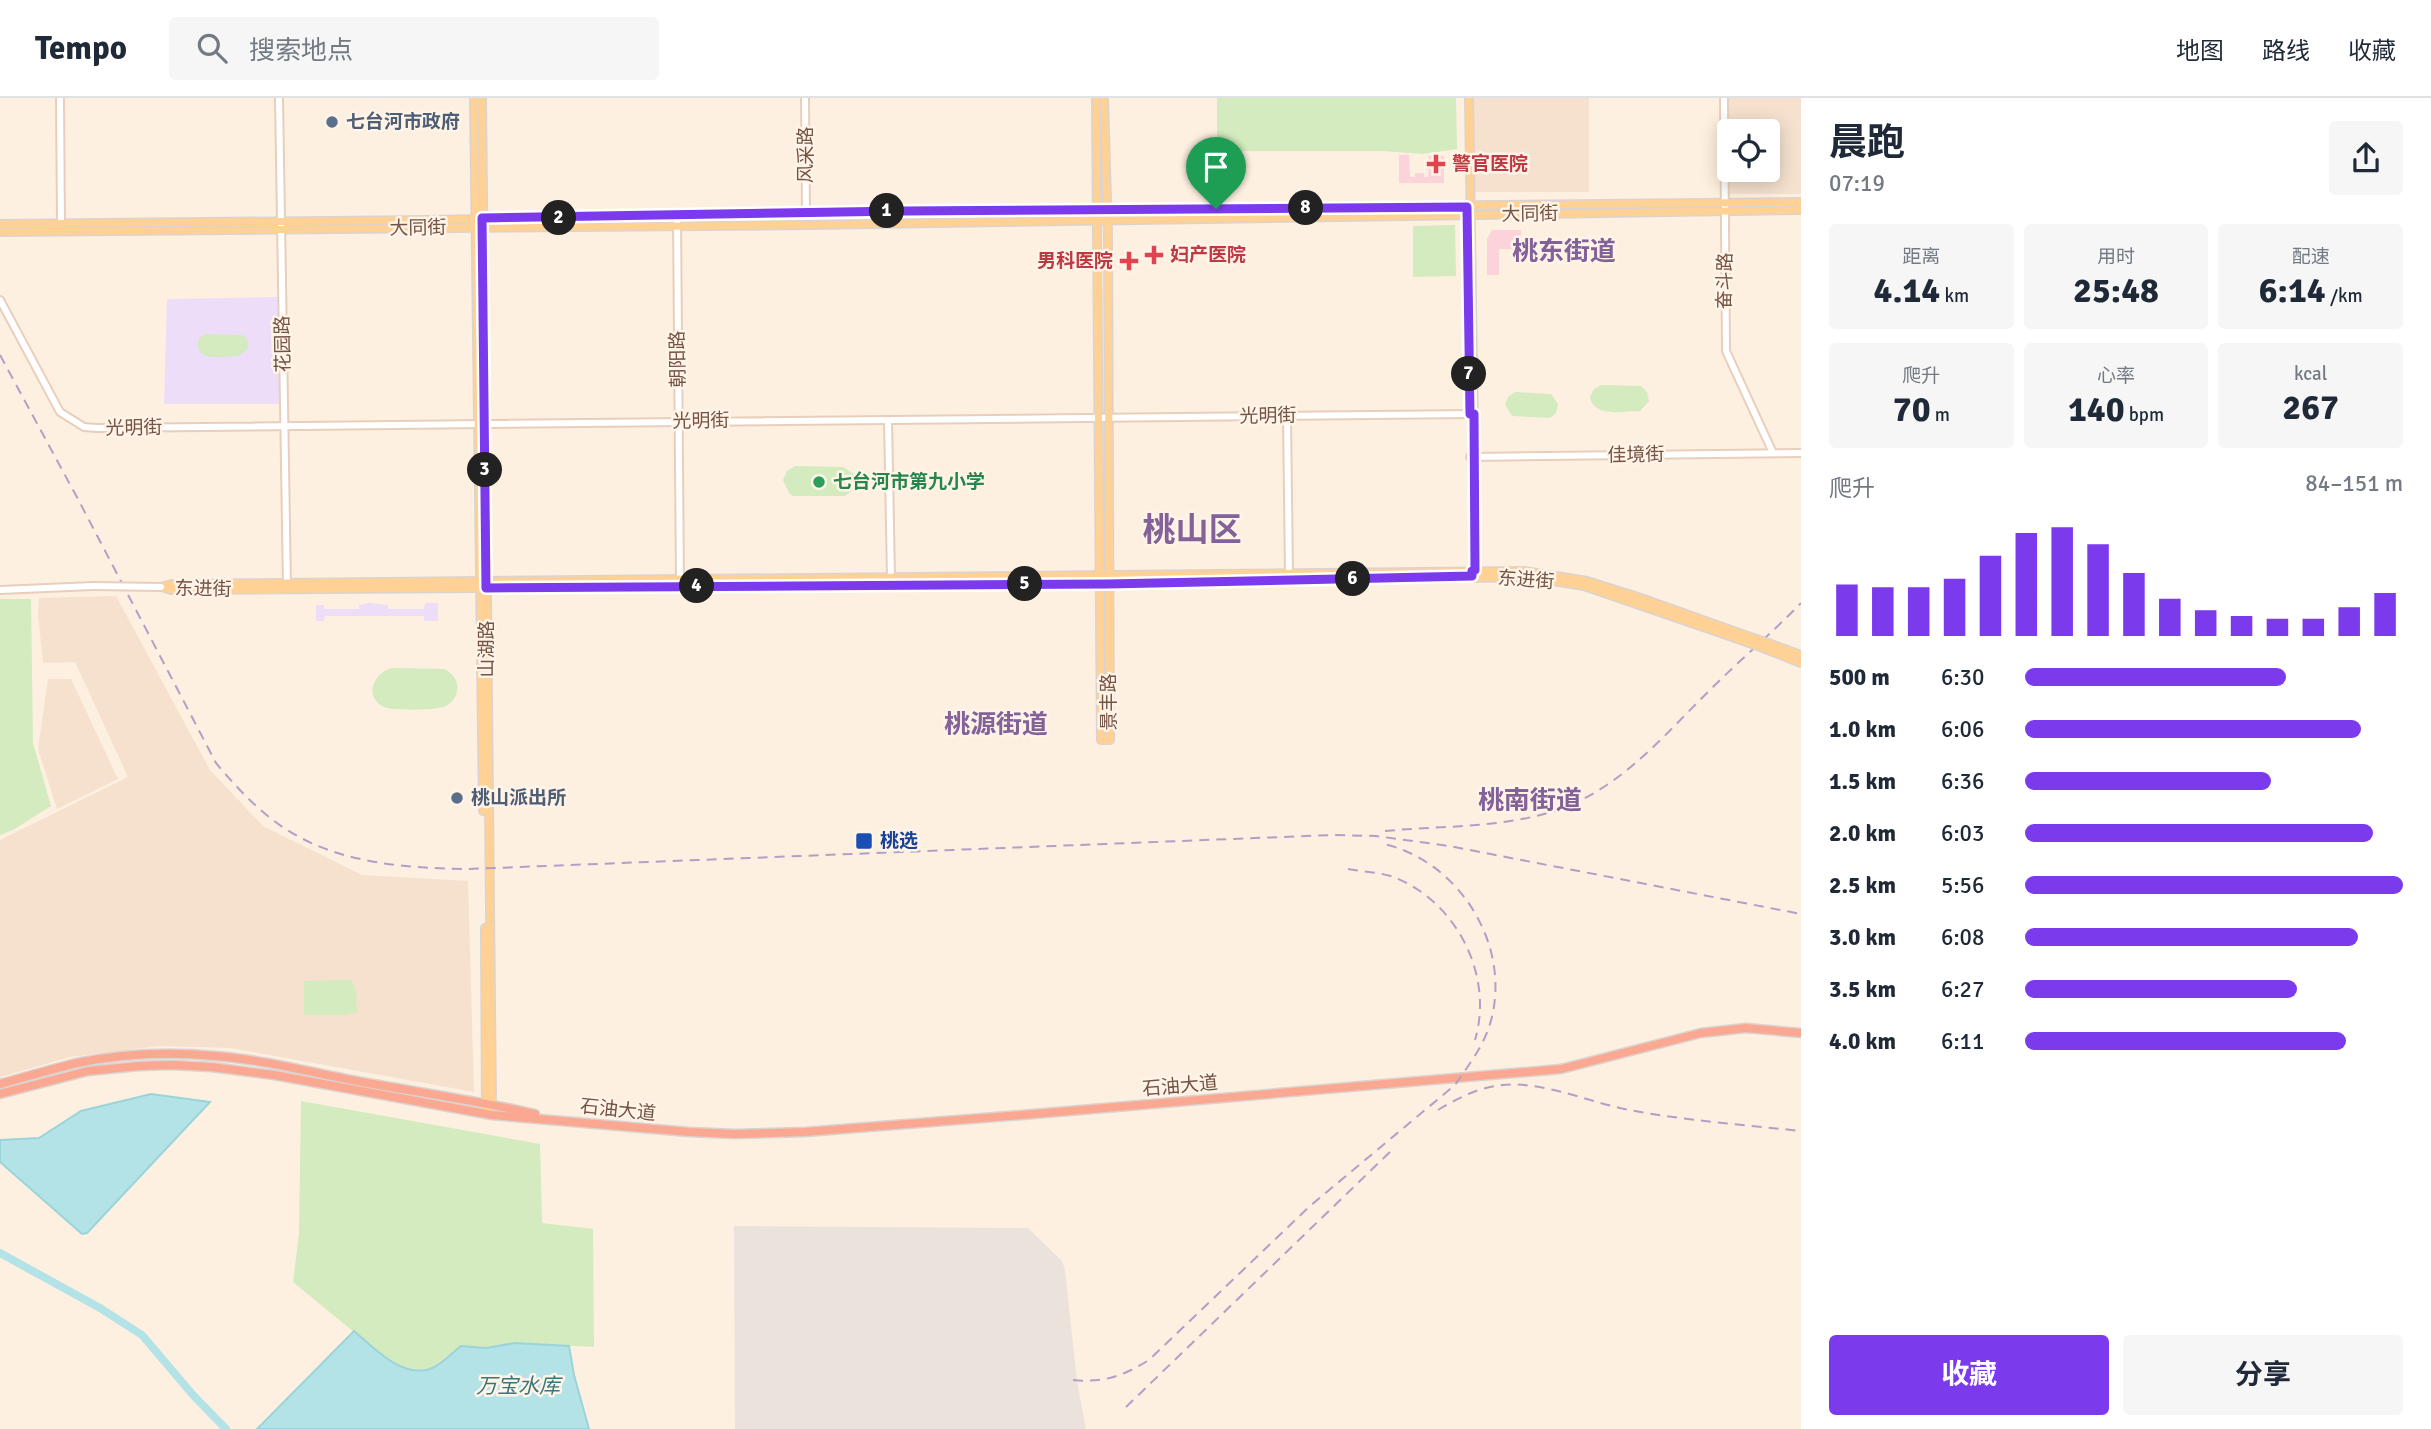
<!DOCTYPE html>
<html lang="zh">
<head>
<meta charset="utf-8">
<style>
  body { margin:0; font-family:Signika,"Noto Sans SC",sans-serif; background:#f6f6f7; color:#1f2937; height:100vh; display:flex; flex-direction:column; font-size:26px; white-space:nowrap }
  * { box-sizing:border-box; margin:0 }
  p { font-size:23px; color:#747a83 }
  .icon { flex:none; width:38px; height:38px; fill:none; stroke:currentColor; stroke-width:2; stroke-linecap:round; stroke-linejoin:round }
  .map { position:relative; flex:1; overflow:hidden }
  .side { display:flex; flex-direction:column; background:#fff; width:630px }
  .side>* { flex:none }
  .tools { position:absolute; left:1717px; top:21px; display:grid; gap:14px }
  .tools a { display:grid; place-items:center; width:63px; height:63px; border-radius:7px; background:#fff; box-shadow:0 4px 18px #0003; font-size:35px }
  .pin { position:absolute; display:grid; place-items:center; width:60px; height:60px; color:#fff; margin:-72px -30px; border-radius:50% 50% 50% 0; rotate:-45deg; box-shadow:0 0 7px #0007 }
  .pin .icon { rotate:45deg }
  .km { position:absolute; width:35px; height:35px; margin:-18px; border-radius:50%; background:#222; color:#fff; font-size:19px; line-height:35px; text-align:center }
  .round { display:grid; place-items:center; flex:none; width:74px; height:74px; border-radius:7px; background:#f6f6f7 }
  .headline { display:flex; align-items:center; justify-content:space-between; height:119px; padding:0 28px }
  h1 { font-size:38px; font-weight:700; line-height:52px }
  .metrics { display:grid; grid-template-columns:repeat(3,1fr); gap:10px; height:119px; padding:7px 28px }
  .metrics div { display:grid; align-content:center; border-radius:7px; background:#f6f6f7; text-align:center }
  .metrics b { font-size:35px; font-weight:700 }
  .metrics small { font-size:19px; font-weight:400 }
  .metrics p { font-size:19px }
  .chart { height:196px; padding:14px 28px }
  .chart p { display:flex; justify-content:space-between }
  .chart svg { width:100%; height:126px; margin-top:7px; stroke:#7c3aed; stroke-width:6 }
  .action { display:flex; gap:14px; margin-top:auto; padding:14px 28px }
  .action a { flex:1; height:80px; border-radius:7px; background:#7c3aed; color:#fff; font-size:28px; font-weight:700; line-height:80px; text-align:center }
  .action a+a { background:#f6f6f7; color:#1f2937 }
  ul { padding:0 28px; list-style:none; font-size:23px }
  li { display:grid; grid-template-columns:112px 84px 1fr; align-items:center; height:52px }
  li i { height:18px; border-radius:9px; background:#7c3aed }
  header { display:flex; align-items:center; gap:42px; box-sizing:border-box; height:98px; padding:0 35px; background:#fff; border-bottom:2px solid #e0e1e3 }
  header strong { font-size:33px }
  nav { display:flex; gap:38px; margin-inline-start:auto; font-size:24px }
  .search { width:490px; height:63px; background:#f6f6f7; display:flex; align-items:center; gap:18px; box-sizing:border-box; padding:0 24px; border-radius:7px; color:#747a83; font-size:26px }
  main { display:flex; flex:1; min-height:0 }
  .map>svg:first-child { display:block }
</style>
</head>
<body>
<header>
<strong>Tempo</strong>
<div class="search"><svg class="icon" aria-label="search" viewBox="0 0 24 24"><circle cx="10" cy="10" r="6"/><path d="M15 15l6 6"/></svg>搜索地点</div>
<nav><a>地图</a><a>路线</a><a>收藏</a></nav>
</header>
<main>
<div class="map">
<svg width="1801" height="1331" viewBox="0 0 1801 1331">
  <rect width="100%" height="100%" fill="#fdf0e0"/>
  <!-- residential -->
  <g fill="#f5e1ce" fill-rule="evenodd">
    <rect x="1473" y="0" width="116" height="94"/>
    <path d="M1727,0H1801V96H1728ZM1729,33H1768V72H1729Z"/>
    <polygon points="116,498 210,672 263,728 362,777 468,783 474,994 230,950 159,948 70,959 0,979 0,742 128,679 75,564 43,565 38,518 39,500"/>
    <polygon points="48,581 71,581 118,681 57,711 38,651"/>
  </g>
  <!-- industrial -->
  <polygon fill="#ebe2dc" points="734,1128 1028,1130 1062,1163 1065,1172 1077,1283 1086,1331 735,1331"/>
  <!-- education -->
  <g fill="#edddf9">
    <polygon points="278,199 280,306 164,306 167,201"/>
    <polygon points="369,505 388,507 389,511 424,511 425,505 438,505 438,523 424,523 424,518 325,518 324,523 316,523 316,507 324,507 325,511 359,511 359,507"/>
  </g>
  <!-- medical -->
  <g fill="#fcd3da">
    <polygon points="1399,57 1409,57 1410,79 1415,79 1415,75 1424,75 1424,79 1428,79 1429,58 1444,58 1444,85 1399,85"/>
    <polygon points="1492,132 1521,132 1521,151 1499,151 1499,177 1487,177 1487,141"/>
  </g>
  <!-- green -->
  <g fill="#d3ebbe">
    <polygon points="1217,0 1456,0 1457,51 1423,56 1382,53 1217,53"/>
    <polygon points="1455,127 1456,178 1413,179 1413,128"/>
    <path d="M207,236L243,237L248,243V251L239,258C228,258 200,264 198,249C197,241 201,238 207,236Z"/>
    <path d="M1601,287L1641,288L1647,294L1649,303L1640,313C1623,313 1596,320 1590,300L1593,292Z"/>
    <polygon points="1515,294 1551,296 1558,306 1556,315 1550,320 1512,318 1505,307 1508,299"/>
    <polygon points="795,368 843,369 854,376 855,390 845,398 793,398 789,395 783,382 787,373"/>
    <polygon points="0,501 31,501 33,645 51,708 13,732 0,737"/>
    <path d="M392,570L445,571C453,576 459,583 457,593C456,600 451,606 444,609C434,612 394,613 384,609C363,599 374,574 392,570Z"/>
    <polygon points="351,882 356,891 357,914 345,917 304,917 304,883"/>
    <polygon points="301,1003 540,1046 542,1125 593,1131 594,1249 515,1245 486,1250 461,1248 430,1271 408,1272 383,1258 293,1184 299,1136"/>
  </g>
  <!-- water -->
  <g fill="#b4e3e7" stroke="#9ad4da" stroke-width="2">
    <polygon points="151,996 210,1004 87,1135 82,1136 0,1064 0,1042 39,1040 81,1013"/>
    <path d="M354,1233C374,1250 401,1280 430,1271C441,1267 452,1255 461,1248L486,1250L515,1245L569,1248L574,1277L589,1331H257Z"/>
  </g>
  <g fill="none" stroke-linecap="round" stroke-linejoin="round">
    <!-- river -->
    <polyline stroke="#b4e3e7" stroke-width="8" points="0,1155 100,1210 142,1237 193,1297 226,1331"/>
    <defs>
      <g id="secondary">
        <polyline points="60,0 61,125"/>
        <polyline points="279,0 287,489"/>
        <polyline points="805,0 806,114"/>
        <polyline points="1724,0 1726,253 1773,355"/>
        <polyline points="677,117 680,488"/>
        <polyline points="0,202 60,314 84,329 97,330 1474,316"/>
        <polyline points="1287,318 1289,476"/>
        <polyline points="888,322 891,480"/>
        <polyline points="1470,359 1801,355"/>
        <polyline points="0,492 93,488"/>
      </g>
      <g id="primary">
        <polyline points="474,0 483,713"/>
        <polyline points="482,0 492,1009"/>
        <polyline points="1096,0 1101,642 1110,642 1108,138 1104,0"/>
        <polyline points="1469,0 1476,475"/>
        <polyline points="1467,113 1468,160"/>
        <polyline points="0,126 431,122 903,113 1801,104"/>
        <polyline points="0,134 808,127 1801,112"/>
        <polyline points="161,489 172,486 286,485 1524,473 1587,483 1638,499 1739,535"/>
        <polyline points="162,489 171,492 1108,486 1529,479 1584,488 1735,540"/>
        <polyline points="1768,545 1801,557"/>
        <polyline points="1763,550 1801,565"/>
        <polyline points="485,830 486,1016"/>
      </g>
      <g id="highway">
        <path d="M0,986C26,979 51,971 77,965C121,956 171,954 215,958C267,962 317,976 367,985C423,995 480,1003 535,1016"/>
        <polyline points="0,996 88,973 139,968 172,967 211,969 274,977 492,1017 689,1034 735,1036 805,1034 1022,1017 1561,971 1701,935 1746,930 1801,935"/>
      </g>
    </defs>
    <!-- secondary casing -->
    <use href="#secondary" stroke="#e9cebb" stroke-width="10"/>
    <!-- primary casing -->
    <use href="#primary" stroke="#dbd3cf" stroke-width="10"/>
    <!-- highway casing -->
    <use href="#highway" stroke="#dbd3cf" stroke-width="11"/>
    <!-- secondary -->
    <use href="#secondary" stroke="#fff" stroke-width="6"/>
    <!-- primary -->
    <use href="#primary" stroke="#ffd195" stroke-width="7"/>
    <!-- highway -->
    <use href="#highway" stroke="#fba893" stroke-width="8"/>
    <!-- rail -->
    <g stroke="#b29fc6" stroke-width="2" stroke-dasharray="10 7" stroke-linecap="butt">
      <path d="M0,257L79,403L216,665C232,684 249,703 269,719C326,765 399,770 469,771L1333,737L1376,738L1449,748L1801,816"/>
      <path d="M1385,733C1437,728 1493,730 1544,716C1616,697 1661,640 1712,590C1741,561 1772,535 1801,505"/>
      <path d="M1348,771C1363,774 1382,774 1396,780C1457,805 1494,878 1475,942"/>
      <path d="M1438,1012C1458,1000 1479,989 1503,987C1546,983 1592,1006 1635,1013C1690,1023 1746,1027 1801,1033"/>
      <path d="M1073,1282C1104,1285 1123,1278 1149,1262L1310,1108L1455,987C1468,968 1483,949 1490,926C1513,850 1461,764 1384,746"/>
      <polyline points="1126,1309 1393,1051"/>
    </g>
    <defs>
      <polyline id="secondary-bridge" points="93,488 161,489"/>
      <g id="primary-bridge">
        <polyline points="1739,535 1768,545"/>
        <polyline points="1735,540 1763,550"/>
      </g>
    </defs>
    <!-- secondary-bridge casing -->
    <use href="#secondary-bridge" stroke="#e9cebb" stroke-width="10" stroke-linecap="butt"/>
    <!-- primary-bridge casing -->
    <use href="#primary-bridge" stroke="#dbd3cf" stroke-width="10" stroke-linecap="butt"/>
    <!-- secondary-bridge -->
    <use href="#secondary-bridge" stroke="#fff" stroke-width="6"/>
    <!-- primary-bridge -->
    <use href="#primary-bridge" stroke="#ffd195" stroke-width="7"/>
  </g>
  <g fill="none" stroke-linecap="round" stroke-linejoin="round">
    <defs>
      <polygon id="route" points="1467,109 1470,316 1474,316 1475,472 1472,473 1472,478 1108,486 486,490 482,120 903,113"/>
    </defs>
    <!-- route casing -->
    <use href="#route" stroke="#fff" stroke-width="14"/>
    <!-- route -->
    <use href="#route" stroke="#7c3aed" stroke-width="9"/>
  </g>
  <!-- markers -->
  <g fill="#5c6f8a" stroke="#fff4e7" stroke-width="2.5">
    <circle cx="332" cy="24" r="7"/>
    <circle cx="457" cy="700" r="7"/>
  </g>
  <g fill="#e0444e" stroke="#fff4e7" stroke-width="2.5">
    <path d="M1432.5 55.5h7v7h7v7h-7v7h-7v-7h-7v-7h7z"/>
    <path d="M1150.5 146.5h7v7h7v7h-7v7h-7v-7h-7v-7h7z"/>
    <path d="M1125.5 152.5h7v7h7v7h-7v7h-7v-7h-7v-7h7z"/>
  </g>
  <circle fill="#2e9e5b" stroke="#fff4e7" stroke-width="2.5" cx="819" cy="384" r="7"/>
  <rect fill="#1a4fb4" stroke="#fff4e7" stroke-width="2.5" x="855" y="734" width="18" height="18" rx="3.5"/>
  <g text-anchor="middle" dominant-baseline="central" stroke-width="5" stroke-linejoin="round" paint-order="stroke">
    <!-- service labels -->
    <g font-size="19" font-weight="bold" fill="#4e5e75" stroke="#fff4e7" text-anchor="start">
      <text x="346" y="24">七台河市政府</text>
      <text x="471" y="700">桃山派出所</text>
    </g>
    <!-- street labels -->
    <g font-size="19" fill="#755446" stroke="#fff4e7">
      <text transform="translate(806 57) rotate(-90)">风采路</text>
      <text transform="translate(1530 116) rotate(-1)">大同街</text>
      <text transform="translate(418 130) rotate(-1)">大同街</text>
      <text transform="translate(1725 183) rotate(-89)">奋斗路</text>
      <text transform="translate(283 246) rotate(-91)">花园路</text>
      <text transform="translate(678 261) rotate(-91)">朝阳路</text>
      <text transform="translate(1268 318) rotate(-1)">光明街</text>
      <text transform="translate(701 323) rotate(-1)">光明街</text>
      <text transform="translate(134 330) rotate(-1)">光明街</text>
      <text transform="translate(1636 357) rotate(-1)">佳境街</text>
      <text transform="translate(1526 482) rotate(4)">东进街</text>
      <text transform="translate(203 491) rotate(1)">东进街</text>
      <text transform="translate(487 551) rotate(-90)">山湖路</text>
      <text transform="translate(1109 604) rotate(-90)">景丰路</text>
      <text transform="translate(1180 988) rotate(-5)">石油大道</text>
      <text transform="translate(618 1012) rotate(6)">石油大道</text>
    </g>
    <!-- health labels -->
    <g font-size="19" font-weight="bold" fill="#be3a42" stroke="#fff4e7" text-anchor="start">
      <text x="1452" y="66">警官医院</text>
      <text x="1170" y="157">妇产医院</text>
      <text x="1113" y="163" text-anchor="end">男科医院</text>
    </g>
    <!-- leisure labels -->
    <g font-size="19" font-weight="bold" fill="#27864d" stroke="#fff4e7" text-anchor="start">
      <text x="833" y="384">七台河市第九小学</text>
    </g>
    <!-- transit labels -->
    <g font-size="19" font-weight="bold" fill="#164399" stroke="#fff4e7" text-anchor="start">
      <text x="880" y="743">桃选</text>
    </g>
    <!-- water labels -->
    <g font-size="21" font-style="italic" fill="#3a757c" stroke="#fff4e7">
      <text x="518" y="1288">万宝水库</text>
    </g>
    <!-- district labels -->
    <g font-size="26" font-weight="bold" fill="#836199" stroke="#fff4e7">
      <text x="1564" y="154">桃东街道</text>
      <text x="996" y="627">桃源街道</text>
      <text x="1530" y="703">桃南街道</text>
    </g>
    <!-- town labels -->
    <g font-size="33" font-weight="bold" fill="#836199" stroke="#fff4e7">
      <text x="1192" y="432">桃山区</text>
    </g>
  </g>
</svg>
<div class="tools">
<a><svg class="icon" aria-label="locate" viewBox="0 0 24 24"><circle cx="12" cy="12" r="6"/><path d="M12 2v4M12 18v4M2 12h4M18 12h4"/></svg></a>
</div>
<div class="pin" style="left:1216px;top:111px;background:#1e9e55"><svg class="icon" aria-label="arrive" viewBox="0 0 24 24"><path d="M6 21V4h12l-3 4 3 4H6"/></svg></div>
<b class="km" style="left:887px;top:113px">1</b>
<b class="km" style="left:559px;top:120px">2</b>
<b class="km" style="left:485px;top:372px">3</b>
<b class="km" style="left:697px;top:488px">4</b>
<b class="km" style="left:1025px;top:486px">5</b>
<b class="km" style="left:1353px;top:481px">6</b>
<b class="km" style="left:1469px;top:276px">7</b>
<b class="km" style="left:1306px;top:110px">8</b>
</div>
<section class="side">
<div class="headline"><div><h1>晨跑</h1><p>07:19</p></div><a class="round"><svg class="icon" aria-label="share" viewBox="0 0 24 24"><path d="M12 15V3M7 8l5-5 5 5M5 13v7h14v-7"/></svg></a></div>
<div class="metrics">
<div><p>距离</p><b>4.14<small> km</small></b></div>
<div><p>用时</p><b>25:48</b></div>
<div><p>配速</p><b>6:14<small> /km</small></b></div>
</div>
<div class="metrics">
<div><p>爬升</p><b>70<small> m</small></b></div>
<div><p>心率</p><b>140<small> bpm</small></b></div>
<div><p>kcal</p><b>267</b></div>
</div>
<div class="chart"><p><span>爬升</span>84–151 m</p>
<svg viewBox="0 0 160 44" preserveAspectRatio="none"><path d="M5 44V26M15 44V27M25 44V27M35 44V24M45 44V16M55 44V8M65 44V6M75 44V12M85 44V22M95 44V31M105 44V35M115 44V37M125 44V38M135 44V38M145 44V34M155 44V29"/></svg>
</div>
<ul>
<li><b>500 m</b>6:30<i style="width:69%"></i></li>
<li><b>1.0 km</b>6:06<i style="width:89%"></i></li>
<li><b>1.5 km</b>6:36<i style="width:65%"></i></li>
<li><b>2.0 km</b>6:03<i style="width:92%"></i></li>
<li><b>2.5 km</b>5:56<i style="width:100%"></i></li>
<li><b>3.0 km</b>6:08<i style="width:88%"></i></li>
<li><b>3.5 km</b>6:27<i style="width:72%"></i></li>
<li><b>4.0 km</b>6:11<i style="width:85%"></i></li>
</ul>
<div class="action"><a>收藏</a><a>分享</a></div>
</section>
</main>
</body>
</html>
